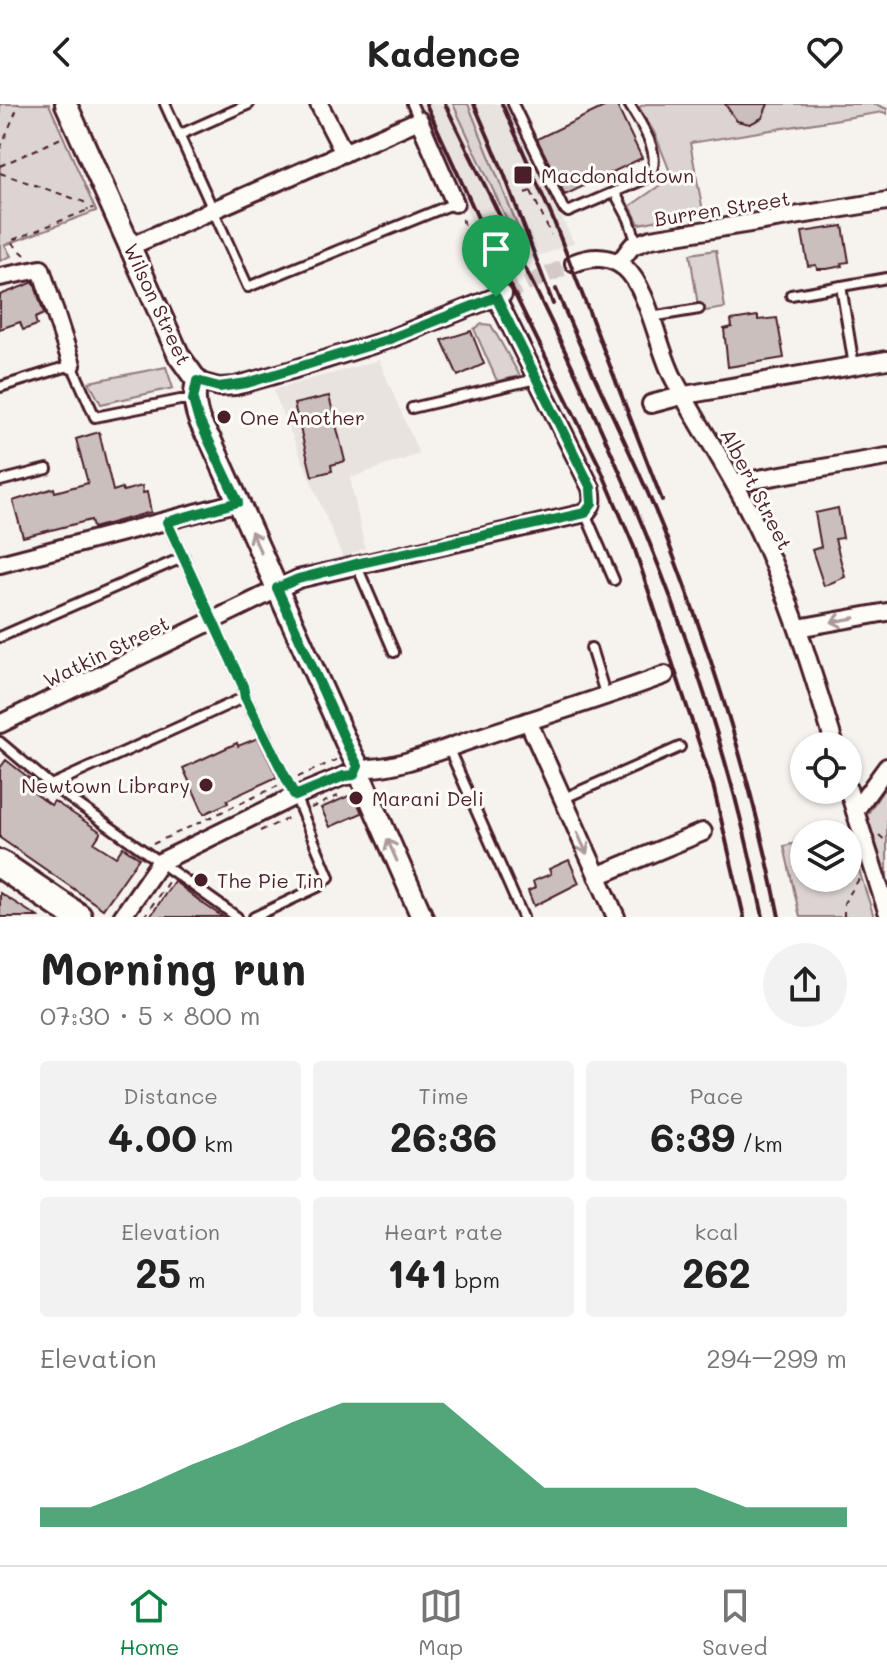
<!DOCTYPE html>
<html lang="en">
<head>
<meta charset="utf-8">
<style>
  body { margin:0; font-family:Mali,sans-serif; background:#f2f2f2; color:#222; height:100vh; display:flex; flex-direction:column; font-size:30px; white-space:nowrap }
  * { box-sizing:border-box; margin:0 }
  p { font-size:26px; color:#767676 }
  .icon { flex:none; width:44px; height:44px; fill:none; stroke:currentColor; stroke-width:2; stroke-linecap:round; stroke-linejoin:round }
  .map { position:relative; height:813px; overflow:hidden }
  .details { display:flex; flex-direction:column; background:#fff; flex:1 }
  .details>* { flex:none }
  .controls { position:absolute; left:790px; top:628px; display:grid; gap:16px }
  .controls a { display:grid; place-items:center; width:72px; height:72px; border-radius:50%; background:#fff; box-shadow:0 2px 6px #0004; font-size:40px }
  .pin { position:absolute; display:grid; place-items:center; width:68px; height:68px; color:#fff; margin:-82px -34px; border-radius:50% 50% 50% 0; rotate:-45deg; box-shadow:0 0 8px #0007 }
  .pin .icon { rotate:45deg }
  .round { display:grid; place-items:center; flex:none; width:84px; height:84px; border-radius:42px; background:#f2f2f2 }
  .overview { display:flex; align-items:center; justify-content:space-between; height:136px; padding:0 40px }
  h1 { font-size:44px; font-weight:700; line-height:60px }
  .metrics { display:grid; grid-template-columns:repeat(3,1fr); gap:12px; height:136px; padding:8px 40px }
  .metrics div { display:grid; align-content:center; border-radius:8px; background:#f2f2f2; text-align:center }
  .metrics b { font-size:40px; font-weight:700 }
  .metrics small { font-size:22px; font-weight:400 }
  .metrics p { font-size:22px }
  .chart { height:224px; padding:16px 40px }
  .chart p { display:flex; justify-content:space-between }
  .chart svg { width:100%; height:144px; margin-top:8px; fill:#0b8043; opacity:.7 }
  header { display:flex; justify-content:space-between; align-items:center; height:104px; padding:0 40px; background:#fff; font-size:36px; font-weight:700 }
  .menu { display:flex; justify-content:space-around; align-items:center; height:112px; border-top:2px solid #e0e0e0; background:#fff; font-size:22px; color:#767676 }
  .menu a { display:grid; justify-items:center; gap:4px }
  .menu .active { color:#0b8043 }
  .map>svg:first-child { display:block }
</style>
</head>
<body>
<header><svg class="icon" aria-label="back" viewBox="0 0 24 24"><path d="M15 5l-7 7 7 7"/></svg>Kadence<svg class="icon" aria-label="heart" viewBox="0 0 24 24"><path d="M12 20l-8-8c-3-5 5-10 8-4 3-6 11-1 8 4z"/></svg></header>
<div class="map">
<svg width="887" height="813" viewBox="0 0 887 813">
  <rect width="100%" height="100%" fill="#f6f3ef"/>
  <filter id="ink" filterUnits="userSpaceOnUse"><feTurbulence type="fractalNoise" baseFrequency=".0125" numOctaves="2"/><feDisplacementMap in="SourceGraphic" scale="16" xChannelSelector="R" yChannelSelector="G"/><feConvolveMatrix kernelMatrix="1 2 1 2 8 2 1 2 1" color-interpolation-filters="sRGB"/></filter>
  <g filter="url(#ink)">
    <!-- built -->
    <g fill="#e9e3e0">
      <polygon points="418,0 507,0 574,139 525,157 500,172 496,171"/>
      <polygon points="379,256 419,350 350,374 365,444 343,454 273,286"/>
    </g>
    <!-- green -->
    <g fill="#dcd4d2" stroke="#937a7e" stroke-width="2">
      <polygon points="0,0 49,0 96,107 5,141 11,152 0,157"/>
      <polygon points="453,0 468,0 526,143 521,146"/>
      <polygon points="646,0 875,0 887,5 887,10 883,8 690,39 703,107 639,120 630,102 672,73 655,30 639,3"/>
      <polygon points="716,146 725,204 699,208 690,150"/>
      <polygon points="482,220 491,221 520,272 497,277 474,225"/>
      <polygon points="166,263 173,284 101,300 89,278"/>
      <polygon points="884,685 887,688 887,775 867,711"/>
      <polygon points="848,732 874,813 800,813 784,742 804,737 804,774 848,774"/>
    </g>
    <!-- building -->
    <g fill="#cbbfbe" stroke="#4a1f2b" stroke-width="2">
      <polygon points="610,0 616,0 642,54 565,91 537,35"/>
      <polygon points="725,0 768,0 762,14 750,20 737,17"/>
      <polygon points="843,122 849,158 841,159 842,162 827,165 817,165 816,161 808,162 802,128"/>
      <polygon points="34,178 44,210 35,214 37,221 23,226 20,218 0,225 0,191"/>
      <polygon points="758,212 758,216 777,214 784,254 728,263 724,225 732,223 731,216"/>
      <polygon points="471,227 484,260 458,272 442,236"/>
      <polygon points="329,292 345,357 331,361 332,367 312,372 294,300"/>
      <polygon points="99,328 113,387 122,384 123,387 142,382 143,389 147,388 151,408 93,424 91,416 23,433 13,397 54,384 55,388 88,379 76,335"/>
      <polygon points="838,404 843,434 835,435 845,473 824,482 812,446 821,443 815,409"/>
      <polygon points="258,634 277,673 227,696 228,699 204,710 183,664 237,639 238,642"/>
      <polygon points="6,656 38,681 33,688 51,701 54,697 101,728 94,739 116,753 123,743 139,754 103,805 0,734 0,664"/>
      <polygon points="351,691 355,693 362,709 330,723 321,704"/>
      <polygon points="569,756 579,779 534,802 528,787 535,784 533,777 551,770 549,765"/>
      <polygon points="174,777 205,801 223,813 150,813"/>
      <polygon points="0,789 38,813 0,813"/>
    </g>
    <g fill="none" stroke-linecap="round" stroke-linejoin="round">
      <!-- minor-tunnel -->
      <polyline stroke="#d4c9c8" stroke-width="16" stroke-dasharray="16 8" stroke-linecap="butt" points="504,190 574,159"/>
      <defs>
        <g id="service">
          <polyline points="165,0 248,183 455,99"/>
          <polyline points="412,0 419,16"/>
          <path d="M513,0L563,104L568,108L647,74C666,53 640,19 629,0"/>
          <polyline points="179,31 249,0"/>
          <polyline points="615,89 629,115 637,140"/>
          <polyline points="841,182 854,262"/>
          <polyline points="791,191 887,174"/>
          <polyline points="651,213 699,205"/>
          <polyline points="0,283 72,261 95,313 180,296 193,296"/>
          <polyline points="412,304 536,275"/>
          <polyline points="0,377 47,365"/>
          <polyline points="585,409 614,476"/>
          <polyline points="167,418 243,582 245,593 295,692 329,773 318,783 254,813"/>
          <polyline points="356,460 394,548"/>
          <polyline points="0,533 184,453"/>
          <polyline points="591,544 606,593"/>
          <polyline points="0,638 51,681 237,813"/>
          <polyline points="448,643 523,813"/>
          <polyline points="51,681 245,593"/>
          <polyline points="562,695 680,643"/>
        </g>
        <g id="minor">
          <polyline points="319,0 344,49"/>
          <polyline points="131,142 419,16 455,99"/>
          <path d="M574,159C592,152 609,151 625,164C649,185 658,246 674,275C698,321 729,365 752,413C788,486 811,564 835,642"/>
          <polyline points="619,159 632,142 651,135 887,97"/>
          <polyline points="0,173 41,165 72,261"/>
          <polyline points="197,277 219,283 235,282 292,266 387,236 503,190"/>
          <polyline points="651,300 685,291 887,256"/>
          <polyline points="735,379 887,353"/>
          <polyline points="0,460 238,398"/>
          <polyline points="798,524 887,508"/>
          <polyline points="528,617 616,813"/>
          <path d="M0,620L298,475L585,409C594,402 593,394 591,384L496,193"/>
          <path d="M370,664C403,663 445,644 477,634C540,613 603,594 665,571"/>
          <polyline points="848,685 887,807"/>
          <polyline points="855,707 887,663"/>
          <polyline points="597,772 703,728"/>
          <polyline points="122,813 160,758 295,692 344,672 354,671"/>
        </g>
        <g id="tertiary">
          <path d="M66,0L179,252L197,277C191,300 198,319 211,337L349,645L358,662"/>
          <polyline points="363,678 422,813"/>
        </g>
        <polyline id="trunk" points="0,760 78,813"/>
      </defs>
      <!-- service casing -->
      <use href="#service" stroke="#4a1f2b" stroke-width="14"/>
      <!-- minor casing -->
      <use href="#minor" stroke="#4a1f2b" stroke-width="22"/>
      <!-- tertiary casing -->
      <use href="#tertiary" stroke="#4a1f2b" stroke-width="26"/>
      <!-- trunk casing -->
      <use href="#trunk" stroke="#4a1f2b" stroke-width="32"/>
      <!-- path -->
      <g stroke="#4a1f2b" stroke-width="2" stroke-dasharray="6 6" stroke-linecap="butt">
        <polyline points="0,45 19,0"/>
        <polyline points="0,62 61,34"/>
        <polyline points="0,69 84,98 88,106"/>
        <polyline points="531,87 551,131"/>
        <polyline points="525,89 536,85"/>
        <polyline points="462,115 490,179"/>
        <polyline points="511,118 524,144"/>
        <polyline points="25,151 10,137 93,104"/>
        <polyline points="507,166 509,172"/>
        <polyline points="298,673 336,656"/>
        <polyline points="311,704 338,692"/>
        <polyline points="260,727 291,713"/>
        <polyline points="879,731 887,738"/>
        <polyline points="153,740 278,682"/>
        <polyline points="144,813 168,778"/>
        <polyline points="844,813 844,799 859,775"/>
      </g>
      <!-- service -->
      <use href="#service" stroke="#fdfcf7" stroke-width="8"/>
      <!-- minor -->
      <use href="#minor" stroke="#fdfcf7" stroke-width="16"/>
      <!-- tertiary -->
      <use href="#tertiary" stroke="#fdfcf7" stroke-width="20"/>
      <!-- trunk -->
      <use href="#trunk" stroke="#fdfcf7" stroke-width="26"/>
      <!-- rail -->
      <g stroke="#4a1f2b" stroke-width="4">
        <polyline points="426,0 489,138 599,361 634,443 713,681 744,813"/>
        <path d="M445,0C503,119 562,236 615,357C679,502 732,657 763,813"/>
        <polyline points="474,0 503,67 553,200"/>
        <polyline points="502,0 553,115 662,396"/>
        <path d="M556,185C590,270 634,350 667,435C714,557 754,685 779,813"/>
      </g>
    </g>
    <!-- one-way arrows -->
    <defs><path id="oneway-shaft" d="M-6 0H5M1.5-3L5.5 0L1.5 3" fill="none" stroke-width="1.6" stroke-linecap="round" stroke-linejoin="round" transform="scale(2)"/></defs>
    <g stroke="#ac999b">
      <use href="#oneway-shaft" transform="translate(256 438) rotate(-114)"/>
      <use href="#oneway-shaft" transform="translate(843 516) rotate(170)"/>
      <use href="#oneway-shaft" transform="translate(582 739) rotate(66)"/>
      <use href="#oneway-shaft" transform="translate(392 746) rotate(-114)"/>
    </g>
  </g>
  <g fill="none" stroke-linecap="round" stroke-linejoin="round" filter="url(#ink)">
    <defs>
      <polygon id="route" points="496,193 591,384 592,400 585,409 356,460 298,475 277,484 349,645 358,662 354,671 344,672 295,692 245,593 243,582 167,418 238,398 198,314 193,296 197,277 219,283 247,279 387,236"/>
    </defs>
    <!-- route casing -->
    <use href="#route" stroke="#fff" stroke-width="16"/>
    <!-- route -->
    <use href="#route" stroke="#0b8043" stroke-width="10"/>
  </g>
  <!-- markers -->
  <g fill="#4a1f2b" stroke="#fdfcf7" stroke-width="3">
    <rect x="513" y="61" width="20" height="20" rx="4"/>
    <circle cx="224" cy="313" r="8"/>
    <circle cx="206" cy="681" r="8"/>
    <circle cx="356" cy="694" r="8"/>
    <circle cx="201" cy="776" r="8"/>
  </g>
  <g text-anchor="middle" dominant-baseline="central" stroke-width="6" stroke-linejoin="round" paint-order="stroke">
    <!-- poi labels -->
    <g font-size="20" fill="#4a1f2b" stroke="#fdfcf7" text-anchor="start">
      <text x="541" y="71">Macdonaldtown</text>
      <text x="240" y="313">One Another</text>
      <text x="190" y="681" text-anchor="end">Newtown Library</text>
      <text x="372" y="694">Marani Deli</text>
      <text x="217" y="776">The Pie Tin</text>
    </g>
    <!-- street labels -->
    <g font-size="20" fill="#4a1f2b" stroke="#fdfcf7">
      <text transform="translate(722 104) rotate(-9)">Burren Street</text>
      <text transform="translate(158 200) rotate(65)">Wilson Street</text>
      <text transform="translate(757 385) rotate(63)">Albert Street</text>
      <text transform="translate(106 547) rotate(-26)">Watkin Street</text>
    </g>
  </g>
</svg>
<div class="controls">
<a><svg class="icon" aria-label="locate" viewBox="0 0 24 24"><circle cx="12" cy="12" r="6"/><path d="M12 2v4M12 18v4M2 12h4M18 12h4"/></svg></a>
<a><svg class="icon" aria-label="layers" viewBox="0 0 24 24"><path d="M12 4l9 5-9 5-9-5zM3 14l9 5 9-5"/></svg></a>
</div>
<div class="pin" style="left:496px;top:193px;background:#1e9e55"><svg class="icon" aria-label="arrive" viewBox="0 0 24 24"><path d="M6 21V4h12l-3 4 3 4H6"/></svg></div>
</div>
<section class="details">
<div class="overview"><div><h1>Morning run</h1><p>07:30 · 5 × 800 m</p></div><a class="round"><svg class="icon" aria-label="share" viewBox="0 0 24 24"><path d="M12 15V3M7 8l5-5 5 5M5 13v7h14v-7"/></svg></a></div>
<div class="metrics">
<div><p>Distance</p><b>4.00<small> km</small></b></div>
<div><p>Time</p><b>26:36</b></div>
<div><p>Pace</p><b>6:39<small> /km</small></b></div>
</div>
<div class="metrics">
<div><p>Elevation</p><b>25<small> m</small></b></div>
<div><p>Heart rate</p><b>141<small> bpm</small></b></div>
<div><p>kcal</p><b>262</b></div>
</div>
<div class="chart"><p><span>Elevation</span>294–299 m</p>
<svg viewBox="0 0 160 44" preserveAspectRatio="none"><path d="M0 44V38L10 38L20 32L30 25L40 19L50 12L60 6L70 6L80 6L90 19L100 32L110 32L120 32L130 32L140 38L150 38L160 38V44z"/></svg>
</div>
</section>
<nav class="menu">
<a class="active"><svg class="icon" aria-label="home" viewBox="0 0 24 24"><path d="M3 11l9-7 9 7M6 9v11h12V9"/></svg>Home</a>
<a><svg class="icon" aria-label="map" viewBox="0 0 24 24"><path d="M3 6l6-2 6 2 6-2v14l-6 2-6-2-6 2zM9 4v14M15 6v14"/></svg>Map</a>
<a><svg class="icon" aria-label="saved" viewBox="0 0 24 24"><path d="M7 4h10v16l-5-4-5 4z"/></svg>Saved</a>
</nav>
</body>
</html>
